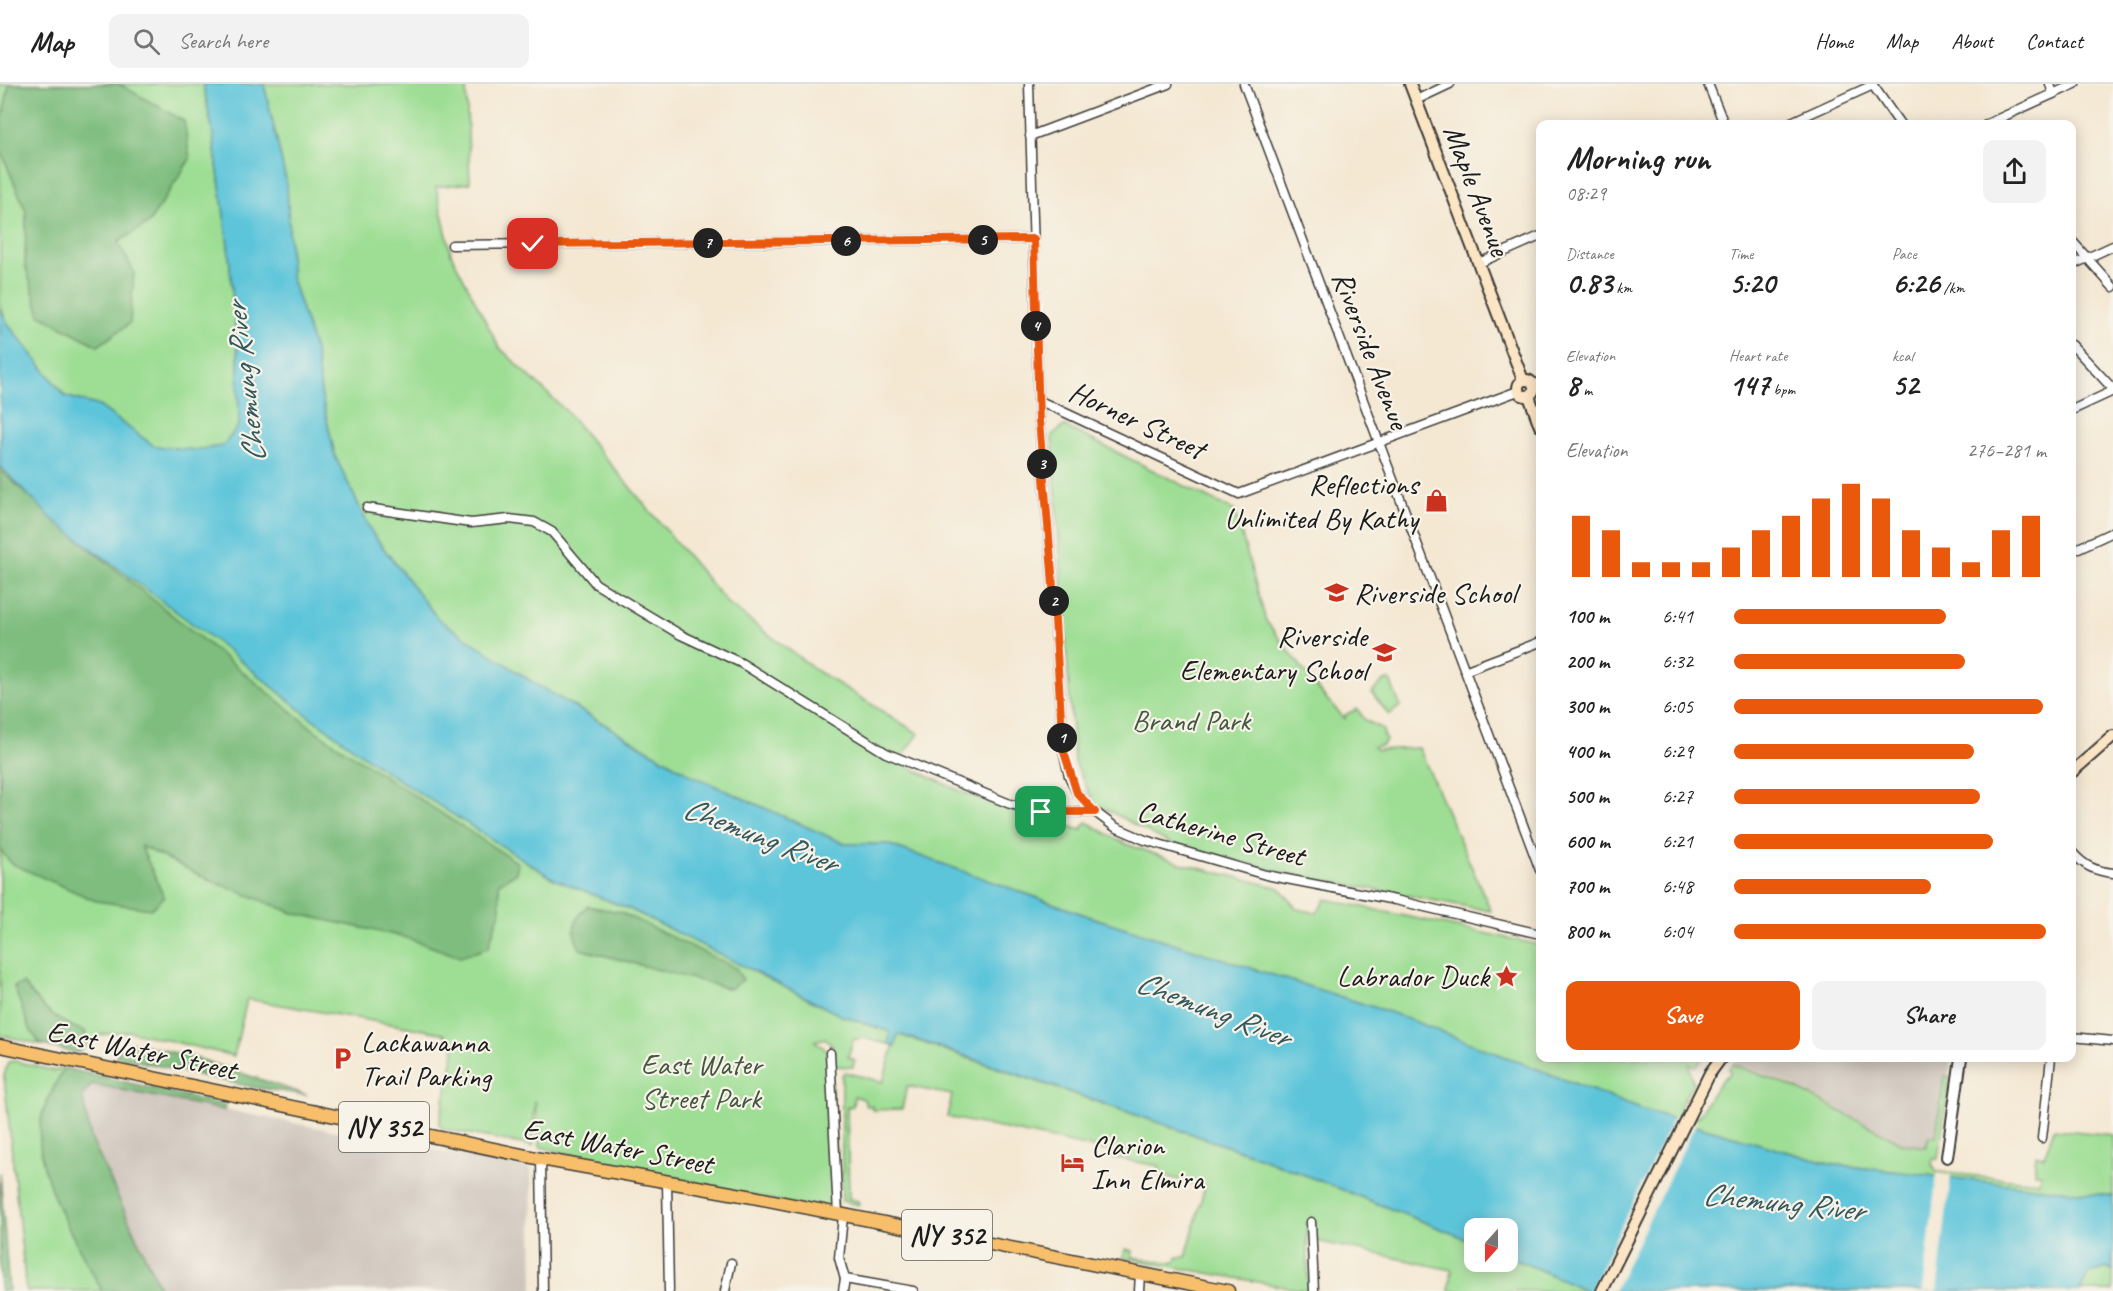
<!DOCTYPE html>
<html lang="en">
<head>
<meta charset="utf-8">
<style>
  body { margin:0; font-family:Caveat,sans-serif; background:#f2f2f2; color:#222; height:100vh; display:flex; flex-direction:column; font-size:22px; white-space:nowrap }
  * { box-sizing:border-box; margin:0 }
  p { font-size:20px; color:#767676 }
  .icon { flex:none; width:33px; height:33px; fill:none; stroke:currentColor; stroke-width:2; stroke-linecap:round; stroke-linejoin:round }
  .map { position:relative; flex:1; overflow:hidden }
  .side { position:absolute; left:1536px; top:36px; width:540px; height:942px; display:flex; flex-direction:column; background:#fff; border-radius:12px; box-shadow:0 3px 15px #0003 }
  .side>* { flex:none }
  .needle { width:39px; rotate:201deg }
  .controls { position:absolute; left:1464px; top:1134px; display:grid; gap:12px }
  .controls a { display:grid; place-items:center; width:54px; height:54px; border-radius:12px; background:#fff; box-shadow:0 3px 15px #0003; font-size:30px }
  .pin { position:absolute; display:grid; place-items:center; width:51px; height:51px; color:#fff; margin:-26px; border-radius:12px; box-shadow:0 3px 9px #0006 }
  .km { position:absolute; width:30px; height:30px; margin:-15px; border-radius:50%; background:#222; color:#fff; font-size:16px; line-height:30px; text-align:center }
  .round { display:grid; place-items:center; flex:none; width:63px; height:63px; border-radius:12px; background:#f2f2f2 }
  .summary { display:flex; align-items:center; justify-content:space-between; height:102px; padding:0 30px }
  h1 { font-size:33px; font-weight:600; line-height:45px }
  .metrics { display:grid; grid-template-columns:repeat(3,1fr); gap:9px; height:102px; padding:6px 30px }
  .metrics div { display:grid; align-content:center }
  .metrics b { font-size:30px; font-weight:600 }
  .metrics small { font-size:16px; font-weight:400 }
  .metrics p { font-size:16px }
  .chart { height:168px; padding:12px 30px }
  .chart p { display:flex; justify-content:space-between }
  .chart svg { width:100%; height:108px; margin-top:6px; stroke:#ea580c; stroke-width:6 }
  .action { display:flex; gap:12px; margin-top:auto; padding:12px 30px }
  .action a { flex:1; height:69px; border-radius:12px; background:#ea580c; color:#fff; font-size:24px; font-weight:600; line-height:69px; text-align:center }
  .action a+a { background:#f2f2f2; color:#222 }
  ul { padding:0 30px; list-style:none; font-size:20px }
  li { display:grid; grid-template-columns:96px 72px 1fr; align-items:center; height:45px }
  li i { height:15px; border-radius:8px; background:#ea580c }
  header { display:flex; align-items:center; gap:36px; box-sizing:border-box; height:84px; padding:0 30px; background:#fff; border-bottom:2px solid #e0e0e0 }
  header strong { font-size:28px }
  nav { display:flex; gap:33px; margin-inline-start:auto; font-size:21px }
  .search { width:420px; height:54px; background:#f2f2f2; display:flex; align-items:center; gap:15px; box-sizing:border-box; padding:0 21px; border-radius:12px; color:#767676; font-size:22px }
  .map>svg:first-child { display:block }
</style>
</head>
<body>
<header>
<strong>Map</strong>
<div class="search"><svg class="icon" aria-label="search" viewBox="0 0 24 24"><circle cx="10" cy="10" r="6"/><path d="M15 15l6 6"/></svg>Search here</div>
<nav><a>Home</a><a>Map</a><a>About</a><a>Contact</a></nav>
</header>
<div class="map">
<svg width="2113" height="1207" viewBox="0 0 2113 1207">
  <rect width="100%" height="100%" fill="#f7f3e8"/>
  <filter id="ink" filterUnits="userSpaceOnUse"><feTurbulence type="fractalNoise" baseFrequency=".0167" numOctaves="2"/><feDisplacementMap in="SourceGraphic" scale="12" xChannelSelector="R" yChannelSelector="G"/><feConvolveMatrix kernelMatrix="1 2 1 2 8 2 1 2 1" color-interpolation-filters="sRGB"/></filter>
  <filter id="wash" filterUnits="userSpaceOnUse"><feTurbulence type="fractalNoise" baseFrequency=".008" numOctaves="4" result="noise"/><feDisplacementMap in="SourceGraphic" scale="24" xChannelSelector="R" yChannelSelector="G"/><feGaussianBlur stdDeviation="1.35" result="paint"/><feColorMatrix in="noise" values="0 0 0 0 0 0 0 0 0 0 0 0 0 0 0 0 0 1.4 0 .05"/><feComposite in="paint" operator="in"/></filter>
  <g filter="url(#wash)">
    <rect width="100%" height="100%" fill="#f4e8d3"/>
    <!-- industrial -->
    <g fill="#ccc2b9">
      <polygon points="1738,974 1951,974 1939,1070 1891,1060 1889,1051 1795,1002 1733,978"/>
      <polygon points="92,1000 531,1085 533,1207 161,1207 91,1054 82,1012"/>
    </g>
    <!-- green -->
    <g fill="#9ede94" stroke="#5d7d58" stroke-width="1.5">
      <polygon points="0,0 203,0 212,44 228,160 238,273 239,341 223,362 194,366 154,362 99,322 65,312 8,240 0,224"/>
      <path d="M264,0H466L470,99L436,103L451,170L499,263L566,327L728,520L816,586L919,650L898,678L962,708L1032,734L1053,736L1080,746L1087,738L1123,759L1183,780L1280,804L1297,825L1317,829L1326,815L1540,861V974H1703L1696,982L1689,980L1693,999L1679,1024L1698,1033C1707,1019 1715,999 1730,990L1729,984L1733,980L1795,1004L1904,1060L1926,1063L1929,1052L1936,1053L1944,992L1950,993L1938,1074H1933L1932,1080L1937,1088L2039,1098L2040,1089H2034L2036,1071L2044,1073L2054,1045L2113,1051V1112L1829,1080L1643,1026L1395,930L1088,832L887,760H845L693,692L537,601L438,535L372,449L335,372L322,314L315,267L291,192L287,101Z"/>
      <polygon points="1064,342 1235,427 1266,537 1323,611 1345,635 1345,631 1357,625 1365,636 1382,645 1386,656 1383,661 1373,663 1376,666 1419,664 1491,827 1285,789 1169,759 1094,719 1074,677 1052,351"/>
      <polygon points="0,382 52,435 225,564 302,627 385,687 552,794 632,826 840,931 891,948 889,960 862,954 853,956 848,973 855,976 853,983 834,982 833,962 825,954 815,957 830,969 838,1131 540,1063 535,1016 533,1062 444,1045 439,1040 454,969 453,957 442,949 247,915 234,972 129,947 100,951 78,969 0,951"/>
      <polygon points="1390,596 1400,622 1389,631 1372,609 1383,597"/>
      <polygon points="897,950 1262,1074 1474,1158 1474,1178 1508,1178 1508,1172 1588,1207 1449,1207 1452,1186 1316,1157 1315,1138 1307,1139 1308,1207 1123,1174 1125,1165 1133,1167 1132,1173 1173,1179 1178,1173 1186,1173 1205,1102 1160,1091 1159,1082 1110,1073 1110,1067 947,1033 952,1011 907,1002 902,1025 872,1026 872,1022 866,1022 864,1015 854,1012 853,1022 847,1023 849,1115 858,1117 859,1121 842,1117 842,991 845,988 883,998"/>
      <polygon points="15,977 54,987 64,984 42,1032 58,1122 102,1207 26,1207 4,992 8,978"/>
      <polygon points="2105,1184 2113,1187 2113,1207 2080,1207 2088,1190"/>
    </g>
    <!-- forest -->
    <g fill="#7ebd7e" stroke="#4d6c4d" stroke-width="1.5">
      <polygon points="9,0 119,0 184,37 190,75 149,139 118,158 134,188 130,239 98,262 40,231 25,181 26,127 0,65 0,46"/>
      <polygon points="0,386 68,447 317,648 518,779 516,789 499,799 500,828 488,864 460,873 404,853 293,829 205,794 141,762 164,813 151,825 96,817 12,780 0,766"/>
      <path d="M587,822L620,828L736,884L743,896L730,905L580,865C570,846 573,837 587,822Z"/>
      <path d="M23,899C44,926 53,936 86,948L83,960L76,969L40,960L29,944L14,903Z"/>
      <polygon points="133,958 202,976 307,1011 252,1003 116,972 122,962"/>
      <path d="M64,984L225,1021L224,1026L92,1000L82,1012L91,1054L161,1207H102C78,1160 28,1086 42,1031C47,1015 56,999 64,984Z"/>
      <polygon points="0,1088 9,1207 1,1207 0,1200"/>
    </g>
    <!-- water -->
    <polygon fill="#5dc5da" stroke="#3c707b" stroke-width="1.5" points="203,0 264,0 287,101 291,192 315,267 322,314 335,372 372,449 438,535 537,601 693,692 845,760 887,760 1088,832 1395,930 1643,1026 1829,1080 2113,1112 2113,1187 2105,1184 2088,1190 2080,1207 1588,1207 1508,1172 1508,1144 1474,1144 1474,1158 1262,1074 933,961 898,950 895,962 889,960 890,948 840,931 632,826 552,794 385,687 302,627 225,564 52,435 0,382 0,224 8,240 65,312 99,322 154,362 194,366 223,362 239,341 238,273 228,160 212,44"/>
    <!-- pier -->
    <g fill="#f4e8d3">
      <polygon points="1675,1031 1697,1037 1614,1207 1590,1207"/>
      <polygon points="1937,1089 1951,1091 1937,1207 1923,1207"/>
    </g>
  </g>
  <g filter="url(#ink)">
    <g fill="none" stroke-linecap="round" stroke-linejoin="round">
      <defs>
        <g id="minor">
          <polyline points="1029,0 1039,337 1052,488 1063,665 1069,692 1077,709 1095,728 1115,743 1145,756 1266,791 1395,816 1540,850"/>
          <polyline points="1244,0 1540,786"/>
          <polyline points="1708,0 1724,40"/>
          <polyline points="1872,0 1900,40"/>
          <polyline points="2050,0 2053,10"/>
          <polyline points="1416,16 1450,0"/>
          <polyline points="1787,40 1873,1"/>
          <polyline points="1987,40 2075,0"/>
          <polyline points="1030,52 1168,0"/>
          <polyline points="2072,157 2113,203"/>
          <polyline points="452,161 1034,155"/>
          <polyline points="1479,179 1540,152"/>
          <polyline points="2072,181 2113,162"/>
          <polyline points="2072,261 2113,305"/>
          <polyline points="1534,301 1540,298"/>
          <polyline points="1038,316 1239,410 1518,307"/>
          <polyline points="2072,326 2113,307"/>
          <polyline points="367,424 471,439 509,435 534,438 552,448 596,500 681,551 741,579 886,669 1010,720 1041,728 1095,728"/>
          <polyline points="2072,467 2113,448"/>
          <polyline points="1467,586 1540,558"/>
          <path d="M2072,768C2084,782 2095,787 2113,789"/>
          <polyline points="2072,953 2113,957"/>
          <polyline points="830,969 838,1131"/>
          <polyline points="2042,1054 2051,974"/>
          <polyline points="541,1075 543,1207"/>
          <polyline points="667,1098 669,1207"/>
          <polyline points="843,1132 839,1174 845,1195 913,1207"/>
          <polyline points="1311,1138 1314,1207"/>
          <polyline points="725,1207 731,1179"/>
          <polyline points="843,1207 845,1195"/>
          <polyline points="1139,1207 1140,1190"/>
        </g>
        <polyline id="tertiary" points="1947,1073 1961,974"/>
        <g id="secondary">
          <polyline points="1410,0 1523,296"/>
          <circle cx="1526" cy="304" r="8"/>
          <polyline points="1529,312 1540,342"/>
          <polyline points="2072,688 2113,652"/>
          <polyline points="1602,1207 1710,989 1721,974"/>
        </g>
        <polyline id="primary" points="0,962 541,1075 753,1113 1228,1207"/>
      </defs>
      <!-- minor casing -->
      <use href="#minor" stroke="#3c3b37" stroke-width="11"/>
      <!-- tertiary casing -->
      <use href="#tertiary" stroke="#3c3b37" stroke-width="14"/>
      <!-- secondary casing -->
      <use href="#secondary" stroke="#3c3b37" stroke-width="14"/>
      <!-- primary casing -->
      <use href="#primary" stroke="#3c3b37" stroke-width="15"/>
      <!-- minor -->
      <use href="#minor" stroke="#fff" stroke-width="8"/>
      <!-- tertiary -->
      <use href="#tertiary" stroke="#fff" stroke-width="10"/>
      <!-- secondary -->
      <use href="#secondary" stroke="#fce5c4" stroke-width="10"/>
      <!-- primary -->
      <use href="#primary" stroke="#f7bf6c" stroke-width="12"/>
    </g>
  </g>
  <g fill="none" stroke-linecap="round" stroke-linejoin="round" filter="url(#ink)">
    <defs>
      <polyline id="route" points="533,160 1034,155 1039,337 1052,488 1063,665 1077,709 1095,728 1041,728"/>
    </defs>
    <!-- route casing -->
    <use href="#route" stroke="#fff" stroke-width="12"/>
    <!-- route -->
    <use href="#route" stroke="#ea580c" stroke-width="8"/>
  </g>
  <!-- icons -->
  <defs>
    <symbol id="shop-bare" viewBox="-9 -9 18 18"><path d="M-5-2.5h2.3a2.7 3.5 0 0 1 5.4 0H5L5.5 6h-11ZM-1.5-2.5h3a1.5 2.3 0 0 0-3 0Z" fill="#c8321e" stroke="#f7f3e8" stroke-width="2.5" paint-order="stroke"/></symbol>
    <symbol id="school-bare" viewBox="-9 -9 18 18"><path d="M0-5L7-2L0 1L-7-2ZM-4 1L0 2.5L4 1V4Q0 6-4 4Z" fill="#c8321e" stroke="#f7f3e8" stroke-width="2.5" paint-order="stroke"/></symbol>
    <symbol id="sight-bare" viewBox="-9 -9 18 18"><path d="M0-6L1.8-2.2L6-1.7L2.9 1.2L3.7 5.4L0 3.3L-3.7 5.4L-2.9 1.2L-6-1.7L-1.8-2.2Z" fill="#c8321e" stroke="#f7f3e8" stroke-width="2.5" paint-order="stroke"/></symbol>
    <symbol id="parking-bare" viewBox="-9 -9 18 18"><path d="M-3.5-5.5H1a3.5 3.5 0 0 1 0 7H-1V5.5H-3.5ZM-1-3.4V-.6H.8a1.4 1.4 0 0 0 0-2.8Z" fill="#c8321e" stroke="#f7f3e8" stroke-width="2.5" paint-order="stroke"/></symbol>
    <symbol id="hotel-bare" viewBox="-9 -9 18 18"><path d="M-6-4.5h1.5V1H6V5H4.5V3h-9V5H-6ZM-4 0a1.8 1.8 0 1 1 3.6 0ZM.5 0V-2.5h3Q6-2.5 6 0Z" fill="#c8321e" stroke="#f7f3e8" stroke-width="2.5" paint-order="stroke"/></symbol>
  </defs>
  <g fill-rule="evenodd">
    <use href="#shop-bare" x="1420" y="400" width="33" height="33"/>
    <use href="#school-bare" x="1320" y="492" width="33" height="33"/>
    <use href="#school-bare" x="1368" y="552" width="33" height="33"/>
    <use href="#sight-bare" x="1490" y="876" width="33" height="33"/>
    <use href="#parking-bare" x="326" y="958" width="33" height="33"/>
    <use href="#hotel-bare" x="1056" y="1062" width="33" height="33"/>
  </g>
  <g text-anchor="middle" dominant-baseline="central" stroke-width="4.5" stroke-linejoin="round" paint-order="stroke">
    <!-- shield labels -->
    <g fill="#f7f3e8" stroke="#5e5c59" stroke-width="1.5">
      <rect x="339" y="1018" width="90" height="50" rx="4.5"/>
      <rect x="902" y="1126" width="90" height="50" rx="4.5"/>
    </g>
    <g font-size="28" font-weight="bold" fill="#1c1c1c">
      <text x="384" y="1043">NY 352</text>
      <text x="947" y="1151">NY 352</text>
    </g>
    <!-- street labels -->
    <g font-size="30" fill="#1c1c1c" stroke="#f7f3e8">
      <text transform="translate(1477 106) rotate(69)">Maple Avenue</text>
      <text transform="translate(1371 266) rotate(69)">Riverside Avenue</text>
      <text transform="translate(1137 336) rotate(25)">Horner Street</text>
      <text transform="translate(1221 749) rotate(16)">Catherine Street</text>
      <text transform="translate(142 966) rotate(12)">East Water Street</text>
      <text transform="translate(618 1062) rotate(11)">East Water Street</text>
    </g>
    <!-- poi labels -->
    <g font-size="30" fill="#1c1c1c" stroke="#f7f3e8" text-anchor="end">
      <text x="1418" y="400">Reflections<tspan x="1418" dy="34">Unlimited By Kathy</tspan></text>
      <text x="1354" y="509" text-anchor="start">Riverside School</text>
      <text x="1367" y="552">Riverside<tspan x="1367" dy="34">Elementary School</tspan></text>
      <text x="1489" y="892">Labrador Duck</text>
      <text x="361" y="958" text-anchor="start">Lackawanna<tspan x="361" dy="34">Trail Parking</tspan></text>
      <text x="1091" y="1061" text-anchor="start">Clarion<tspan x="1091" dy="34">Inn Elmira</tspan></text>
    </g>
    <!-- park labels -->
    <g font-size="30" fill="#435640" stroke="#f7f3e8">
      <text x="1191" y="636">Brand Park</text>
      <text x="701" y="980">East Water<tspan x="701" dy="34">Street Park</tspan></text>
    </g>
    <!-- water labels -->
    <g font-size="32" font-style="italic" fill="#33575e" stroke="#f7f3e8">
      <text transform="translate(245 299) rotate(-97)">Chemung River</text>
      <text transform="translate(760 751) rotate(21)">Chemung River</text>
      <text transform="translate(1213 925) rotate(21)">Chemung River</text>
      <text transform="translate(1783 1118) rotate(6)">Chemung River</text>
    </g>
  </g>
</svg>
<div class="controls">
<a><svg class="needle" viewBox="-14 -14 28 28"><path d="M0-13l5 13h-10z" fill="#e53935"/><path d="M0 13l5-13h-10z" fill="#767676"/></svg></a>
</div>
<div class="pin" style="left:1041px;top:728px;background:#1e9e55"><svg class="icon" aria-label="arrive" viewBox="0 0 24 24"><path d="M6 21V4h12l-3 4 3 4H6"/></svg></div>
<div class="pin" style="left:533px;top:160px;background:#d93025"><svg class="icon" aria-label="check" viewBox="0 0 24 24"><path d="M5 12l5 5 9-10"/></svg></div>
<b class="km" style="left:1062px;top:654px">1</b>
<b class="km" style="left:1054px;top:517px">2</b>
<b class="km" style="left:1042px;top:380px">3</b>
<b class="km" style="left:1036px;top:242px">4</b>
<b class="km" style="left:983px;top:156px">5</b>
<b class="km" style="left:846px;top:157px">6</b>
<b class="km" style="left:708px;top:159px">7</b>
<section class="side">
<div class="summary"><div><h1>Morning run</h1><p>08:29</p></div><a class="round"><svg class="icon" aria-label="share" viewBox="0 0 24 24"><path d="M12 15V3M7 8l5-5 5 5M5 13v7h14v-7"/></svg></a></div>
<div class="metrics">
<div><p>Distance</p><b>0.83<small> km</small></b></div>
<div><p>Time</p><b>5:20</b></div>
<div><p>Pace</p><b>6:26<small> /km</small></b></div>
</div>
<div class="metrics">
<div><p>Elevation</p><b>8<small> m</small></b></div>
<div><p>Heart rate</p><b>147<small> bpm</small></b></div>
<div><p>kcal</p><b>52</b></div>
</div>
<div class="chart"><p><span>Elevation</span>276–281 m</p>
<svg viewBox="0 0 160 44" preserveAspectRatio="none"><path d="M5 44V19M15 44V25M25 44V38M35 44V38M45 44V38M55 44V32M65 44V25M75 44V19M85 44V12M95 44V6M105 44V12M115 44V25M125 44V32M135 44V38M145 44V25M155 44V19"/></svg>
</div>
<ul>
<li><b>100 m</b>6:41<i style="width:68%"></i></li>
<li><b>200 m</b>6:32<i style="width:74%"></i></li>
<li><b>300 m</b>6:05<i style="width:99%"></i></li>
<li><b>400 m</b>6:29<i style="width:77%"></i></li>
<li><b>500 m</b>6:27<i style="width:79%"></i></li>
<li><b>600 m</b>6:21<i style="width:83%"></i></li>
<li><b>700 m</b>6:48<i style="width:63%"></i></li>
<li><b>800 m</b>6:04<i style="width:100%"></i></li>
</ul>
<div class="action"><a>Save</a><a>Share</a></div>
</section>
</div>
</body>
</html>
